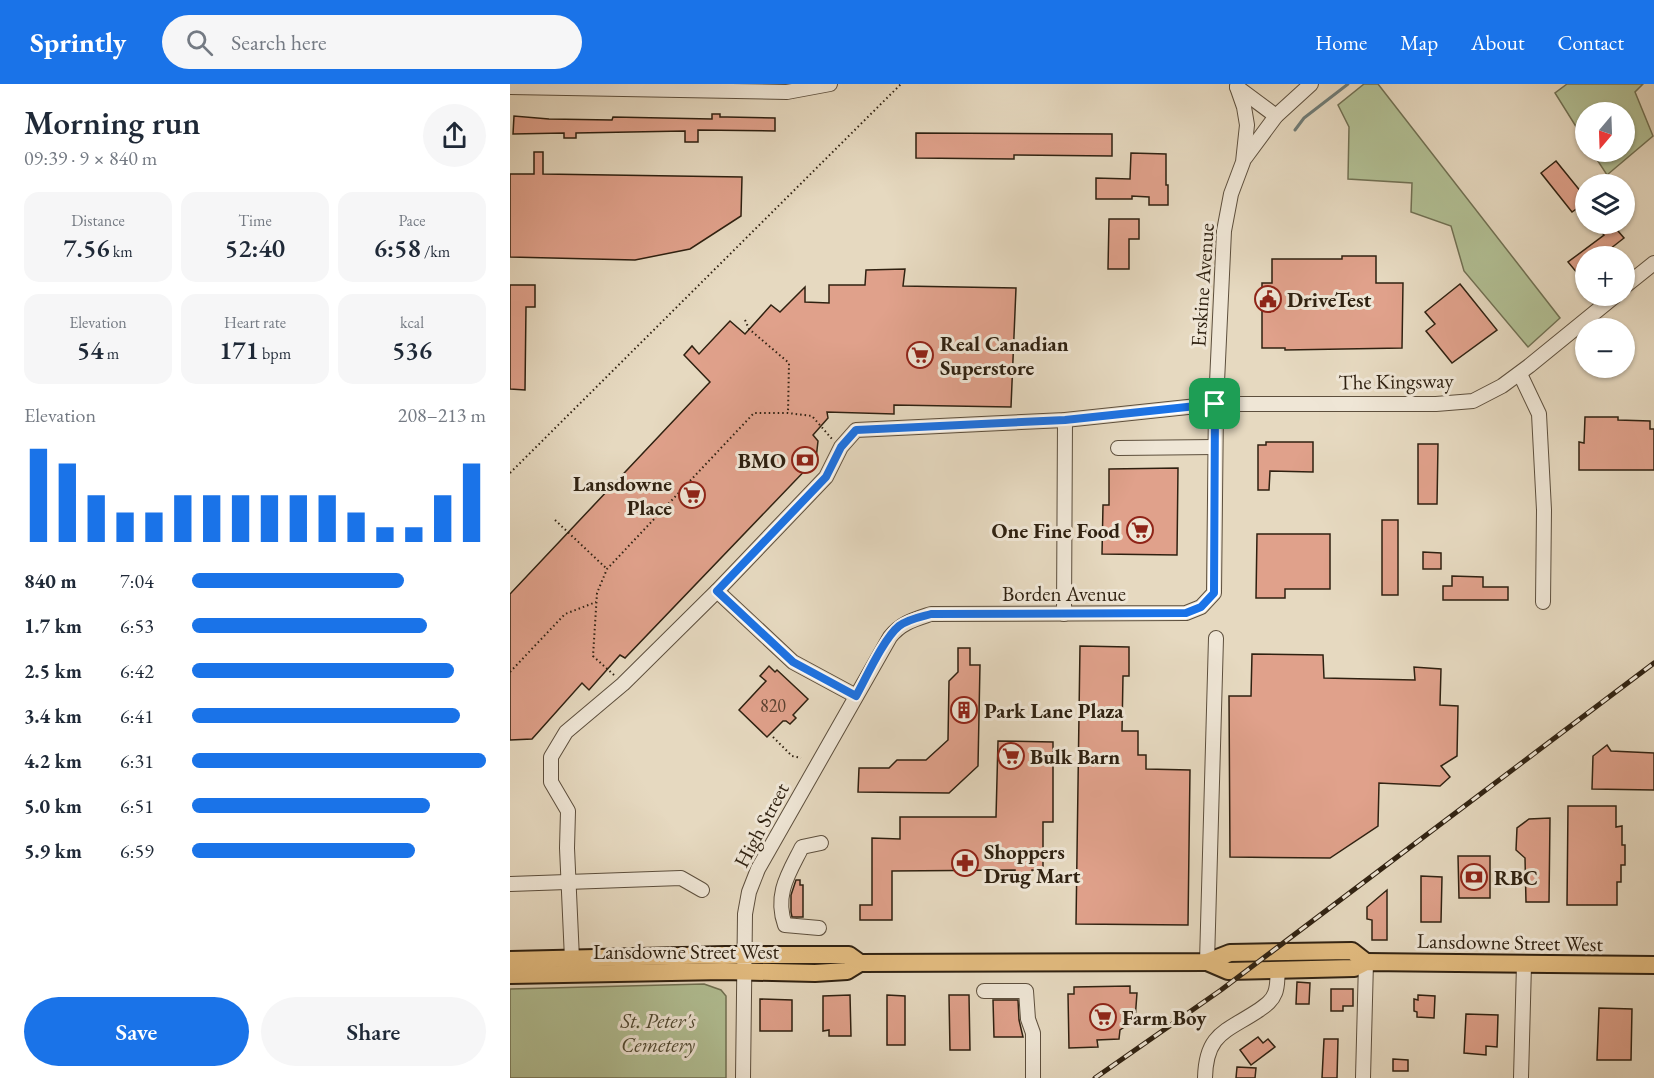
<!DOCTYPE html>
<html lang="en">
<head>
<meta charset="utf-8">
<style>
  body { margin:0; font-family:"EB Garamond",serif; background:#f6f6f7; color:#1f2937; height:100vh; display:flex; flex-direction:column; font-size:22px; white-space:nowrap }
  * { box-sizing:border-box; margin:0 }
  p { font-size:20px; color:#747a83 }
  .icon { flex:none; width:33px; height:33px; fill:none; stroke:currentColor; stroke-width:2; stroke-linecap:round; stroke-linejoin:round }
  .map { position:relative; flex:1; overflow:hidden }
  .side { display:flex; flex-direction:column; background:#fff; width:510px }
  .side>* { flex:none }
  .needle { width:39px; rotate:199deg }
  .fabs { position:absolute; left:1065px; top:18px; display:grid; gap:12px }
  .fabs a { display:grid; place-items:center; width:60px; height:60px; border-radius:50%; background:#fff; box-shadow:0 2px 4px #0004; font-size:30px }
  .pin { position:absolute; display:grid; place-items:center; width:51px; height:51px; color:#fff; margin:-26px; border-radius:12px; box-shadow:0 3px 9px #0006 }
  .round { display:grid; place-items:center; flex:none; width:63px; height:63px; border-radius:32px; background:#f6f6f7 }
  .summary { display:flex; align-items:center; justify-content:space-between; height:102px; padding:0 24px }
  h1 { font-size:33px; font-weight:600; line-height:45px }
  .stats { display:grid; grid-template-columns:repeat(3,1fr); gap:9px; height:102px; padding:6px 24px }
  .stats div { display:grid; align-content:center; border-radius:15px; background:#f6f6f7; text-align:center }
  .stats b { font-size:26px; font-weight:600 }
  .stats small { font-size:16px; font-weight:400 }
  .stats p { font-size:16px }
  .chart { height:168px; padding:12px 24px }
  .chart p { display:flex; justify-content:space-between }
  .chart svg { width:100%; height:108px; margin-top:6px; stroke:#1a73e8; stroke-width:6 }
  .action { display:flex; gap:12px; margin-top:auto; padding:12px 24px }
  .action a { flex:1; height:69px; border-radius:36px; background:#1a73e8; color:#fff; font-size:24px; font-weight:600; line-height:69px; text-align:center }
  .action a+a { background:#f6f6f7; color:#1f2937 }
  ul { padding:0 24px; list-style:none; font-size:20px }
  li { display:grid; grid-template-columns:96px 72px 1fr; align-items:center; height:45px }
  li i { height:15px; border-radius:8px; background:#1a73e8 }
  header { display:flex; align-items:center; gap:36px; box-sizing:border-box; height:84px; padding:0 30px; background:#1a73e8; color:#fff }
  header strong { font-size:28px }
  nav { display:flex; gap:33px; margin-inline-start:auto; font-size:21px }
  .search { width:420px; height:54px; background:#f6f6f7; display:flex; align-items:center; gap:15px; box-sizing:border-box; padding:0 21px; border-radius:33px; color:#747a83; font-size:22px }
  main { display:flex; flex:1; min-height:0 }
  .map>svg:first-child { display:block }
</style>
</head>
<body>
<header>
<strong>Sprintly</strong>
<div class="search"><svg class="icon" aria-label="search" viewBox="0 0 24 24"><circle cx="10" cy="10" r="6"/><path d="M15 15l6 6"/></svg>Search here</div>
<nav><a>Home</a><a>Map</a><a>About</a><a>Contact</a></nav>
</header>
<main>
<section class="side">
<div class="summary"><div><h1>Morning run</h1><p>09:39 · 9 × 840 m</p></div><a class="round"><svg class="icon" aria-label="share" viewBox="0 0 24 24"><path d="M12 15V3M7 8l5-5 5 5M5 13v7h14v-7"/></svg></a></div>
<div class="stats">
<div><p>Distance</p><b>7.56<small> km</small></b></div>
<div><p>Time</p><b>52:40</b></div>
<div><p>Pace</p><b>6:58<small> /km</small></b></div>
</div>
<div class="stats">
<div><p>Elevation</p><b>54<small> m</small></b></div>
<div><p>Heart rate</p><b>171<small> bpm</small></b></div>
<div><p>kcal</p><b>536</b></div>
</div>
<div class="chart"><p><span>Elevation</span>208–213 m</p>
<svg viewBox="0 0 160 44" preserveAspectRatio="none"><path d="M5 44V6M15 44V12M25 44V25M35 44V32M45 44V32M55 44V25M65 44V25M75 44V25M85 44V25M95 44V25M105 44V25M115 44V32M125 44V38M135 44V38M145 44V25M155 44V12"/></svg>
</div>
<ul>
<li><b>840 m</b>7:04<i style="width:72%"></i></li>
<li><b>1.7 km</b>6:53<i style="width:80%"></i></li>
<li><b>2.5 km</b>6:42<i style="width:89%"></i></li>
<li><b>3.4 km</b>6:41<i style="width:91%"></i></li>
<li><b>4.2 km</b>6:31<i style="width:100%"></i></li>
<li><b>5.0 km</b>6:51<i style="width:81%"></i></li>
<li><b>5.9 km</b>6:59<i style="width:76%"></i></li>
</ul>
<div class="action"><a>Save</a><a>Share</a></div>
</section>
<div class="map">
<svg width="1144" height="994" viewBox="0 0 1144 994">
  <rect width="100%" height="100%" fill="#e6d9c0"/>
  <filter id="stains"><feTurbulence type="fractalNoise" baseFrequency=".00333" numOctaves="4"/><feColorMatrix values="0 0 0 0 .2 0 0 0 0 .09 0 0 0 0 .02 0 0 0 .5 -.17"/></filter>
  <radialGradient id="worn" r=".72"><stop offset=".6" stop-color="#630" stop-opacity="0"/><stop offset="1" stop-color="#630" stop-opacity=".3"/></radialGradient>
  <!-- green -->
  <g fill="#b2c095" stroke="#707053" stroke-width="1.5">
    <polygon points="854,0 868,0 1050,234 1018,263 954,187 941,142 901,128 902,99 838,95 839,43 828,21"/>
    <polygon points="1057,0 1133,0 1125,8 1143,52 1097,91 1082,68 1114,68 1114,28 1076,28 1075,57 1045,9"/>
    <polygon points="194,900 211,906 216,912 216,994 0,994 0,905"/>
  </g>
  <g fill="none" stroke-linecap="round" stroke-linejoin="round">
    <!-- stream -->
    <polyline stroke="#6f7c77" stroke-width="3" points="785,46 794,34 838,0"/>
  </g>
  <!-- building -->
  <g fill="#e0a18b" stroke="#2f2111" stroke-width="1.5">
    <polygon points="202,30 210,30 210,33 217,33 265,34 265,47 188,46 188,58 175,58 175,47 66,49 66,54 54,54 54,49 3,50 4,32 39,35 102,36 103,33 202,35"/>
    <polygon points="406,49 602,50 602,72 504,71 504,75 406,74"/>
    <polygon points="24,68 33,68 33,90 232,93 231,132 180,165 125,176 0,173 0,90 24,90"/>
    <polygon points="621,69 656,70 656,101 658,101 658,121 639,121 639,113 622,112 622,115 586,115 586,94 620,95"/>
    <polygon points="1046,77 1076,114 1076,118 1062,128 1031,89"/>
    <polygon points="599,135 629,135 629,155 619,155 619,185 598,185"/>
    <polygon points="1085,140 1102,140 1114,154 1091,172 1076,172 1076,184 1068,190 1058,178 1094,151"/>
    <polygon points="832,172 866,172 866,199 893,199 892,264 775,266 775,264 752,264 752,199 762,199 762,175 832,175"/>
    <polygon points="395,185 393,202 506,204 501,323 384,321 384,330 317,328 318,334 303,351 308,357 306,375 115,574 110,571 79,606 72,599 22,655 0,656 0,510 200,298 174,271 182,262 189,270 220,237 235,250 261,221 270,228 295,203 295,218 319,219 319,201 355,201 356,186"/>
    <polygon points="950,200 987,246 942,279 916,247 925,240 915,228"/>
    <polygon points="0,201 25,201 25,223 16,223 15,306 0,305"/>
    <polygon points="1075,333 1108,333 1108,336 1140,337 1140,345 1144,345 1144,386 1069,386 1069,358 1074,359"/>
    <polygon points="756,358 803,358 803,388 760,387 759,406 748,406 748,361 756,361"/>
    <polygon points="908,360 928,360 927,420 908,420"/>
    <polygon points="668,384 667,471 592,470 593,421 599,421 599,385"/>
    <rect x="872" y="436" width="16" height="75"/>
    <polygon points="747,450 820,450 820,505 775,505 775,514 746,514"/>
    <polygon points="913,468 931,469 931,485 913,485"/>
    <polygon points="942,492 973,493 973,503 998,503 998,516 933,516 933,502 942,502"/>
    <polygon points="570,562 619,563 619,592 613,592 612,647 628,647 628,671 636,671 636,685 680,686 678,841 566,840"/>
    <polygon points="448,564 460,564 460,581 470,581 468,682 439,709 348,708 349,684 379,684 387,676 416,676 438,656 439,597 448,588"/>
    <polygon points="742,570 813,571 814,594 905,596 904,583 931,585 930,621 948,622 947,672 931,682 940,693 930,702 869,699 868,742 820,774 720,773 719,612 741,612"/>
    <polygon points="259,582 265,588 267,586 298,615 283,631 286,634 280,640 276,637 273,637 257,653 229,626 256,597 250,592"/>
    <polygon points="488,657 543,658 543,738 533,738 533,786 522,786 522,792 505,793 505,786 382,787 382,836 350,836 350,821 362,821 362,754 390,755 390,733 486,733"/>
    <polygon points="1097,661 1101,667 1144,669 1144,706 1082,705 1083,672"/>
    <polygon points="1058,722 1106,722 1106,743 1112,742 1112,761 1115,761 1115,781 1111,781 1111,798 1107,798 1107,821 1057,821"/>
    <polygon points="1040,734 1039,818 1016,818 1015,774 1006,766 1007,744 1019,735"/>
    <polygon points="948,772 980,772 980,814 949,814"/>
    <polygon points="911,792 932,793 931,838 911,838"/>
    <polygon points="286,796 290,796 290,801 293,801 293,833 282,833 281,828 281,811"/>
    <polygon points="877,806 877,856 862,856 862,836 857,835 857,823"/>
    <polygon points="787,898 800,899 799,920 786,920"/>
    <polygon points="620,902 620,909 627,909 625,936 610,946 609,955 587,956 588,963 559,964 558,910 564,910 564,903"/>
    <polygon points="821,905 843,905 843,922 833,922 833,927 821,927"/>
    <polygon points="340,911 341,952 319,952 319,946 313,947 313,912"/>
    <polygon points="377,911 395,912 395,961 377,961"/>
    <polygon points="439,911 459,911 460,966 440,966"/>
    <polygon points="908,911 925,912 924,934 907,933 907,928 904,927 904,915 908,916"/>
    <polygon points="250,915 282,916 282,947 250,947"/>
    <polygon points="483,916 508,916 509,936 513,953 484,953"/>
    <polygon points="1089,924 1122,925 1121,976 1087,976"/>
    <polygon points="956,930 988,931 987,963 976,962 976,971 954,969"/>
    <polygon points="748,953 753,959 758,955 765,963 741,981 730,966"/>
    <polygon points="814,955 828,955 827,994 812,994"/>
    <polygon points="883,975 898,976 898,987 883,987"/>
    <polygon points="727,983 746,984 745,994 726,994"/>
  </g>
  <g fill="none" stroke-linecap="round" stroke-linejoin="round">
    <defs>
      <g id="minor">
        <polyline points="0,3 277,8 320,0"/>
        <polyline points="727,3 766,32"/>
        <polyline points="735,74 766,32 801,0"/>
        <polyline points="1114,203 1144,179"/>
        <polyline points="1010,290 1029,330 1034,426 1033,518"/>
        <polyline points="608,364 705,363"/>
        <polyline points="554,530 555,336"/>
        <polyline points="346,612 283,578 207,507 316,393 331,363 346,346 555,336 706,320 926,320 963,317 992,302 1019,282 1105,212"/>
        <polyline points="0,800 171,794 192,806"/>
        <path d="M309,844L275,841C264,810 279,789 292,763L311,759"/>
        <polyline points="62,875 57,764 58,727 41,698 41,673 56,648 113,600 207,507"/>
        <polyline points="697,878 706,554"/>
        <polyline points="474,907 516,907 518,935 523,949 523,994"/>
        <path d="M233,994L235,830L239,808L248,785L380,553C391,539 403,536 421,530L676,529L691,523L704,509L706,320L714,147L721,110L733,78L737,41L734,23L727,3"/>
        <path d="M695,994C696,949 716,948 749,926C756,921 762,917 765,909C768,902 767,893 768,886"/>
        <polyline points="853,994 856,878"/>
        <polyline points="1011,994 1014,880"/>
      </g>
      <g id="major">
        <polyline points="0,876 215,871 339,871 350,879 697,878 720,869 842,867 856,878"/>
        <polyline points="697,878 718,887 844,884 856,878 1144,881"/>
        <polyline points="0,891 214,887 305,889 337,887 350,879"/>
      </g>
    </defs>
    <!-- minor casing -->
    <use href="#minor" stroke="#5d4f3d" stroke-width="16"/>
    <!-- major casing -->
    <use href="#major" stroke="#2f2111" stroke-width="20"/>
    <!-- path -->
    <g stroke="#2f2111" stroke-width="2" stroke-dasharray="1.5 3" stroke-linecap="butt">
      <polyline points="235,236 239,245 279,279 278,329"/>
      <polyline points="0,389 391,0"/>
      <polyline points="45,436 97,485"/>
      <polyline points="0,588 55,530 86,518"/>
      <polyline points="104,591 83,572 87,509 97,485 244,329 278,329 302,332 322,355"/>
      <polyline points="263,653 282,672 291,674"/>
    </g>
    <!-- minor -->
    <use href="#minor" stroke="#efe6d6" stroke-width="14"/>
    <!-- major -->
    <use href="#major" stroke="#e3bc80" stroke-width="16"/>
    <defs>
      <polyline id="rail" points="585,994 711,906 1144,579"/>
    </defs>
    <!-- rail casing -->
    <use href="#rail" stroke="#2f2111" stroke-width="5"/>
    <!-- rail -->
    <use href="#rail" stroke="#efe6d6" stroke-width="3" stroke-dasharray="9" stroke-linecap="butt"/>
  </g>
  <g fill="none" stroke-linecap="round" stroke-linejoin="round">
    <defs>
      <path id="route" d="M705,320L704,509L691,523L676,529L421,530C410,533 398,535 389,542C374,554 356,594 346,612L283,578L207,507L316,393L331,363L346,346L555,336Z"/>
    </defs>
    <!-- route casing -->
    <use href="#route" stroke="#fff" stroke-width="12"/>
    <!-- route -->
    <use href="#route" stroke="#1a73e8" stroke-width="8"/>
  </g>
  <!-- icons -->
  <defs>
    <symbol id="civic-ring" viewBox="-11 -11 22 22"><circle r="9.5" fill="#efe6d6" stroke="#8f2418" stroke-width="1.5"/><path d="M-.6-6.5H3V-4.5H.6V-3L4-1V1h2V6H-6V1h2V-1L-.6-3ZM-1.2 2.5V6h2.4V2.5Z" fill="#8f2418"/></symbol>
    <symbol id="supermarket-ring" viewBox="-11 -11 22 22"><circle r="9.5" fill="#efe6d6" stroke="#8f2418" stroke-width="1.5"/><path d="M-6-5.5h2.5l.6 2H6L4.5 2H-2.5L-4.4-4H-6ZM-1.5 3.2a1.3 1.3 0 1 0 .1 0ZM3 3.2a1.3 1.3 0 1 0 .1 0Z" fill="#8f2418"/></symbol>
    <symbol id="bank-ring" viewBox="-11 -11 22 22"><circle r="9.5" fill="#efe6d6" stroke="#8f2418" stroke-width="1.5"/><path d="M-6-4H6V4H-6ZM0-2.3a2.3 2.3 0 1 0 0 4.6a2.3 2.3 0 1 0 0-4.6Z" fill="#8f2418"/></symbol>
    <symbol id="building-ring" viewBox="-11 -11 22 22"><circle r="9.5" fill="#efe6d6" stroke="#8f2418" stroke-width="1.5"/><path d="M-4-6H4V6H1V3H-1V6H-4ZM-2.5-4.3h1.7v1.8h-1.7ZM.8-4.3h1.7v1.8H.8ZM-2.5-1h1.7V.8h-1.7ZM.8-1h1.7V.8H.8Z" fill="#8f2418"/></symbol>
    <symbol id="pharmacy-ring" viewBox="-11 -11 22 22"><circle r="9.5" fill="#efe6d6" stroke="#8f2418" stroke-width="1.5"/><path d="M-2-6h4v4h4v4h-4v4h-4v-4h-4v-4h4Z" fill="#8f2418"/></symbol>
  </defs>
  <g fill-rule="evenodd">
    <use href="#civic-ring" x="743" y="200" width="30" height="30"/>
    <use href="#supermarket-ring" x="395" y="256" width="30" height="30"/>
    <use href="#bank-ring" x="280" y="361" width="30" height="30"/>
    <use href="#supermarket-ring" x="167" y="396" width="30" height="30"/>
    <use href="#supermarket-ring" x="615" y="431" width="30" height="30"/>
    <use href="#building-ring" x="439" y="611" width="30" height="30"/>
    <use href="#supermarket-ring" x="486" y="657" width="30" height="30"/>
    <use href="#pharmacy-ring" x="440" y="764" width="30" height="30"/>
    <use href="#bank-ring" x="949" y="778" width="30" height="30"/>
    <use href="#supermarket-ring" x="578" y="918" width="30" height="30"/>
  </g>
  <g text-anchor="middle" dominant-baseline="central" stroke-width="6" stroke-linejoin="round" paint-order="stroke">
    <!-- number labels -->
    <g font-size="18" fill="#5b4130">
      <text x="263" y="621">820</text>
    </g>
    <!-- street labels -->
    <g font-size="21" fill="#2f2111" stroke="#efe6d6">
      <text transform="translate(692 201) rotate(-86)">Erskine Avenue</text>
      <text transform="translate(886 297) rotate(-1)">The Kingsway</text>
      <text x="554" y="509">Borden Avenue</text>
      <text transform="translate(251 741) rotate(-62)">High Street</text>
      <text transform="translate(1000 858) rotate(1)">Lansdowne Street West</text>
      <text x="176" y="867">Lansdowne Street West</text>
    </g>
    <!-- poi labels -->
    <g font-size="21" font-weight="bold" fill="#2f2111" stroke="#efe6d6" text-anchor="start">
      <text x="777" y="215">DriveTest</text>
      <text x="430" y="259">Real Canadian<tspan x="430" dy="24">Superstore</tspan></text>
      <text x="276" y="376" text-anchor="end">BMO</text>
      <text x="162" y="399" text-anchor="end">Lansdowne<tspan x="162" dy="24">Place</tspan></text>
      <text x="610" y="446" text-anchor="end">One Fine Food</text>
      <text x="474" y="626">Park Lane Plaza</text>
      <text x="520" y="672">Bulk Barn</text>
      <text x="474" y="767">Shoppers<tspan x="474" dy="24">Drug Mart</tspan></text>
      <text x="984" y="793">RBC</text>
      <text x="612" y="933">Farm Boy</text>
    </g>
    <!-- park labels -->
    <g font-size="21" font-style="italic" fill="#504932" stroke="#efe6d6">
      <text x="148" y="936">St. Peter's<tspan x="148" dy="24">Cemetery</tspan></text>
    </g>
  </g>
  <rect width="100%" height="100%" filter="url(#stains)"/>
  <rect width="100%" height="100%" fill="url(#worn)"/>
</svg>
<div class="fabs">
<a><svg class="needle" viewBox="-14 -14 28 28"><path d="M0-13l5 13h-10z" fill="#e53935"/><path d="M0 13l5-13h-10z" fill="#747a83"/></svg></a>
<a><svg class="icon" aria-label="layers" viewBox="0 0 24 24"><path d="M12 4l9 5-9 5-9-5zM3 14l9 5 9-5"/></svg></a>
<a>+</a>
<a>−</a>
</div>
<div class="pin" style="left:705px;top:320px;background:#1e9e55"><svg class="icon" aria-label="arrive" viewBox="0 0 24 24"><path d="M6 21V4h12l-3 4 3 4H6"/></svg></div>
</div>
</main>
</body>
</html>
